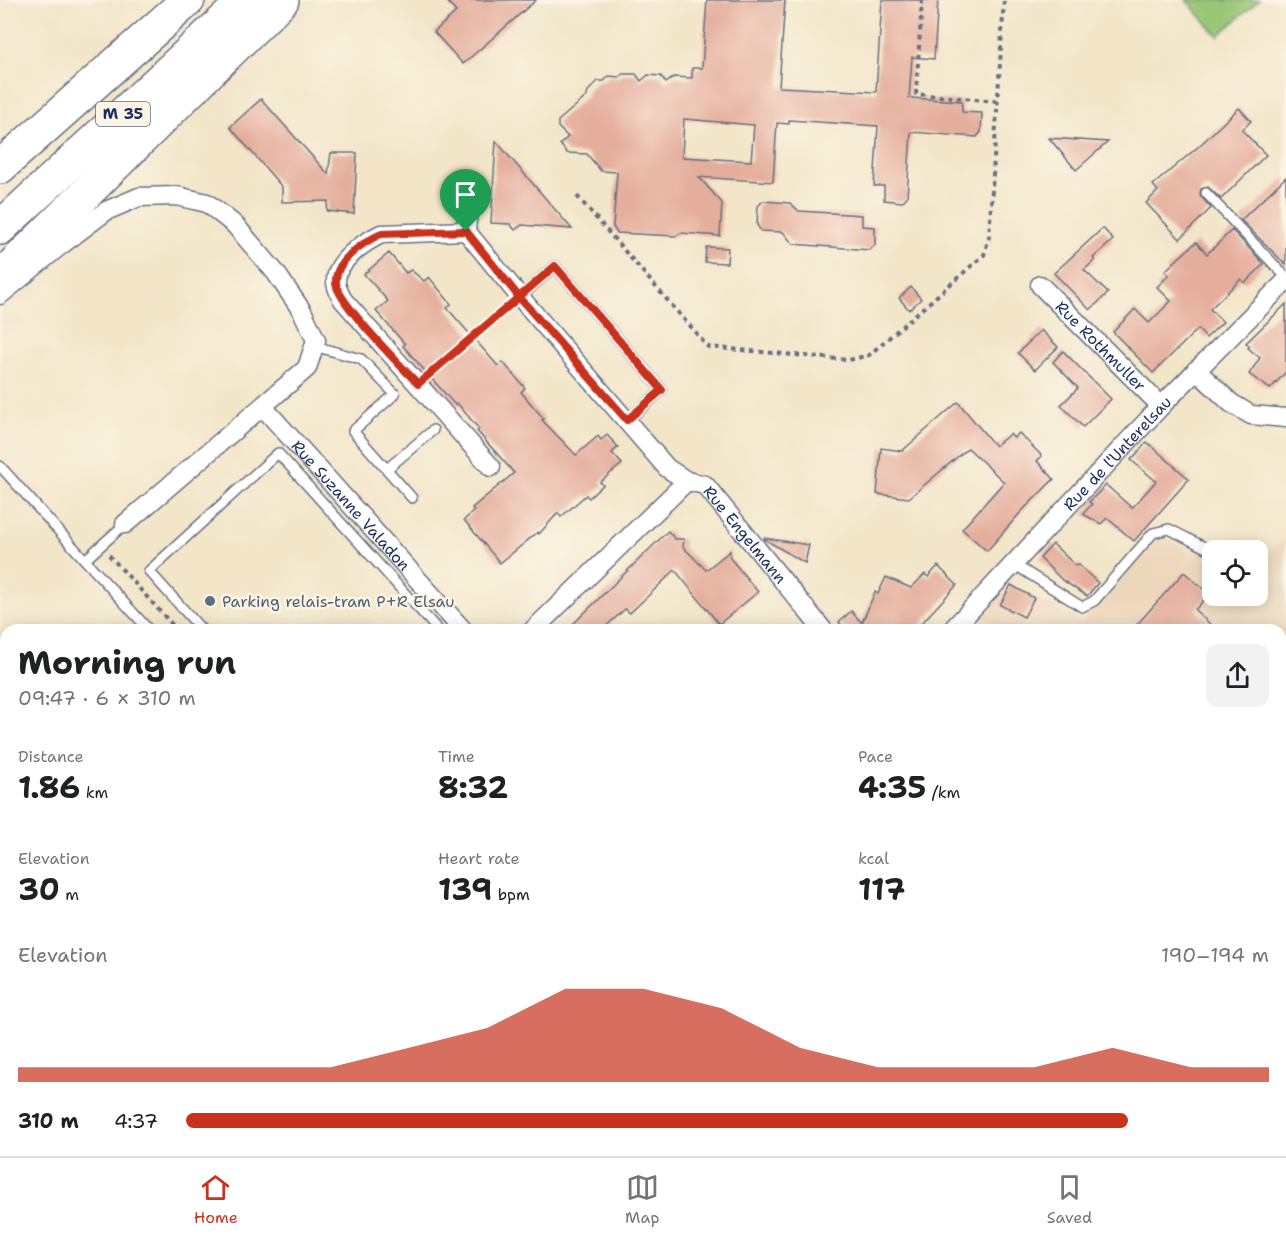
<!DOCTYPE html>
<html lang="en">
<head>
<meta charset="utf-8">
<style>
  body { margin:0; font-family:"Shantell Sans",sans-serif; background:#f2f2f2; color:#202124; height:100vh; display:flex; flex-direction:column; font-size:22px; white-space:nowrap }
  * { box-sizing:border-box; margin:0 }
  p { font-size:20px; color:#757577 }
  .icon { flex:none; width:33px; height:33px; fill:none; stroke:currentColor; stroke-width:2; stroke-linecap:round; stroke-linejoin:round }
  .map { position:relative; flex:1; overflow:hidden }
  .details { position:absolute; left:0px; top:624px; width:1287px; height:532px; display:flex; flex-direction:column; background:#fff; border-radius:18px 18px 0 0; box-shadow:0 3px 15px #0003 }
  .details>* { flex:none }
  .fabs { position:absolute; left:1202px; top:540px; display:grid; gap:12px }
  .fabs a { display:grid; place-items:center; width:66px; height:66px; border-radius:12px; background:#fff; box-shadow:0 3px 15px #0003; font-size:30px }
  .pin { position:absolute; display:grid; place-items:center; width:51px; height:51px; color:#fff; margin:-62px -26px; border-radius:50% 50% 50% 0; rotate:-45deg; box-shadow:0 0 6px #0007 }
  .pin .icon { rotate:45deg }
  .round { display:grid; place-items:center; flex:none; width:63px; height:63px; border-radius:12px; background:#f2f2f2 }
  .summary { display:flex; align-items:center; justify-content:space-between; height:102px; padding:0 18px }
  h1 { font-size:33px; font-weight:700; line-height:45px }
  .figures { display:grid; grid-template-columns:repeat(3,1fr); gap:9px; height:102px; padding:6px 18px }
  .figures div { display:grid; align-content:center }
  .figures b { font-size:30px; font-weight:700 }
  .figures small { font-size:16px; font-weight:400 }
  .figures p { font-size:16px }
  .chart { height:168px; padding:12px 18px }
  .chart p { display:flex; justify-content:space-between }
  .chart svg { width:100%; height:108px; margin-top:6px; fill:#c8321e; opacity:.7 }
  ul { padding:0 18px; list-style:none; font-size:20px }
  li { display:grid; grid-template-columns:96px 72px 1fr; align-items:center; height:45px }
  li i { height:15px; border-radius:8px; background:#c8321e }
  .tab-bar { display:flex; justify-content:space-around; align-items:center; height:84px; border-top:2px solid #e0e0e0; background:#fff; font-size:16px; color:#757577 }
  .tab-bar a { display:grid; justify-items:center; gap:3px }
  .tab-bar .current { color:#c8321e }
  .map>svg:first-child { display:block }
</style>
</head>
<body>
<div class="map">
<svg width="1286" height="1156" viewBox="0 0 1286 1156">
  <rect width="100%" height="100%" fill="#fcf5e5"/>
  <filter id="ink" filterUnits="userSpaceOnUse"><feTurbulence type="fractalNoise" baseFrequency=".0167" numOctaves="2"/><feDisplacementMap in="SourceGraphic" scale="12" xChannelSelector="R" yChannelSelector="G"/><feConvolveMatrix kernelMatrix="1 2 1 2 8 2 1 2 1" color-interpolation-filters="sRGB"/></filter>
  <filter id="wash" filterUnits="userSpaceOnUse"><feTurbulence type="fractalNoise" baseFrequency=".008" numOctaves="4" result="noise"/><feDisplacementMap in="SourceGraphic" scale="24" xChannelSelector="R" yChannelSelector="G"/><feGaussianBlur stdDeviation="1.35" result="paint"/><feColorMatrix in="noise" values="0 0 0 0 0 0 0 0 0 0 0 0 0 0 0 0 0 1.4 0 .05"/><feComposite in="paint" operator="in"/></filter>
  <g filter="url(#wash)">
    <rect width="100%" height="100%" fill="#f2e5c8"/>
    <!-- built -->
    <polygon fill="#edd7bb" points="1163,536 1212,561 1212,596 1257,596 1257,560 1286,539 1286,879 1281,883 1281,630 1008,630 981,617 1011,585 1082,622 1155,538"/>
    <!-- green -->
    <g fill="#97c674" stroke="#597a69" stroke-width="1.5">
      <polygon points="1186,0 1259,0 1218,36"/>
      <polygon points="0,890 6,897 6,1150 213,1150 218,1156 0,1156"/>
    </g>
    <g id="blocks">
      <!-- building -->
      <g fill="#e5ae9c" fill-rule="evenodd">
        <polygon points="446,0 536,0 463,64 434,32 456,12"/>
        <path d="M707,0H785L779,87L876,92L882,0H938L934,59L912,57L909,98L962,101V112L982,113L981,132L977,137L911,132L907,197L902,202L884,200V186H874L878,126L789,120V124L777,123L773,182L699,177L722,203L720,236L681,233L676,236L617,233L613,227L617,172L601,171L587,154L567,153L560,144L568,137L558,127V121L587,96L588,91L598,81H604L609,76L619,77L623,74H636L641,81L648,75L661,76L666,83L674,77L692,78V68H702ZM684,119L754,125L751,161L682,157Z"/>
        <polygon points="261,99 328,174 331,153 357,153 354,214 327,211 328,201 282,202 282,187 230,127"/>
        <polygon points="1239,108 1251,121 1242,130 1266,155 1221,199 1208,187 1201,189 1200,195 1211,208 1180,239 1146,203 1158,191 1153,185 1199,146"/>
        <polygon points="1049,138 1108,142 1076,170"/>
        <polygon points="496,141 572,229 522,225 515,230 510,224 491,223"/>
        <polygon points="1286,177 1286,265 1241,220"/>
        <polygon points="763,201 790,203 799,211 862,215 862,226 875,227 875,245 870,250 793,244 783,232 761,231 757,225 758,206"/>
        <polygon points="1103,228 1113,240 1093,258 1095,260 1084,270 1108,293 1090,310 1054,273"/>
        <polygon points="1232,230 1264,264 1245,283 1241,279 1210,309 1223,322 1206,338 1198,329 1153,373 1113,332 1135,309 1149,323 1171,301 1157,287 1169,275 1165,271 1196,242 1207,254"/>
        <polygon points="706,247 728,248 727,263 705,262"/>
        <polygon points="389,253 406,273 411,270 424,281 429,277 451,304 447,308 498,366 503,362 525,388 521,392 544,419 542,420 576,455 598,436 601,440 607,435 618,447 612,453 622,464 600,482 603,485 589,498 586,495 561,517 558,513 539,534 538,532 500,563 464,520 474,511 472,508 514,473 477,431 479,429 457,403 455,405 403,346 405,344 376,311 388,301 364,274"/>
        <polygon points="911,287 921,299 909,310 899,298"/>
        <polygon points="1286,304 1286,372 1270,389 1249,374 1260,358 1248,348 1250,346 1246,343"/>
        <polygon points="1041,330 1058,347 1035,370 1018,353"/>
        <polygon points="1063,351 1111,399 1083,427 1061,405 1078,388 1053,362"/>
        <polygon points="958,402 995,446 1010,434 1014,438 1019,433 1042,456 1037,461 1054,479 1020,513 987,551 962,529 1004,482 968,448 909,498 877,494 881,448 902,451"/>
        <polygon points="1147,442 1189,479 1134,541 1107,518 1101,524 1083,514 1092,504 1089,502 1106,485 1132,508 1156,481 1131,460"/>
        <polygon points="668,531 675,539 684,539 683,547 706,570 730,551 730,558 758,592 719,624 675,570 630,613 625,609 602,630 567,630"/>
        <polygon points="764,538 809,545 805,563 764,539"/>
        <polygon points="1053,544 1076,566 1078,564 1098,583 1087,596 1062,580 1040,558"/>
        <polygon points="938,566 957,585 915,630 846,630 839,622 851,611 862,623 875,592 878,594 886,577 911,588 925,574 928,577"/>
        <polygon points="1184,572 1209,594 1195,610 1216,630 1132,630"/>
        <polygon points="1011,585 1034,598 1024,617 1000,605"/>
      </g>
    </g>
  </g>
  <g filter="url(#ink)">
    <use href="#blocks" fill-opacity="0" stroke="#666f83" stroke-width="1.5"/>
    <g fill="none" stroke-linecap="round" stroke-linejoin="round">
      <defs>
        <g id="lane">
          <polyline points="1206,193 1286,277"/>
          <polyline points="520,297 555,266 662,390 627,421"/>
          <polyline points="314,346 361,359 395,394 353,431 412,498"/>
          <polyline points="0,466 85,560"/>
          <polyline points="387,469 433,430"/>
          <polyline points="125,524 85,560 149,630"/>
          <polyline points="1012,563 1082,607 1094,601 1153,533 1169,529 1212,551"/>
          <polyline points="202,630 149,571 278,453 438,630"/>
          <polyline points="0,740 6,747"/>
        </g>
        <g id="street">
          <path id="s1" d="M469,201L466,231L520,297L667,468L687,481L705,485L823,630"/>
          <path d="M466,231L381,234C365,242 335,261 336,282C336,288 340,294 343,300L491,467"/>
          <path id="s2" d="M1040,285L1161,406"/>
          <polyline points="0,295 61,245 106,211 139,197 177,196 207,203 235,225 276,273 302,311 316,340 307,368 125,524"/>
          <polyline points="1196,370 1231,403 1251,415 1286,418"/>
          <path id="s3" d="M263,407L463,630"/>
          <polyline points="533,630 687,481"/>
          <path id="s4" d="M952,630L1161,406L1286,281"/>
          <polyline points="1281,914 1286,910"/>
          <polyline points="711,1150 712,1156"/>
          <polyline points="736,1150 736,1156"/>
          <polyline points="404,1156 409,1150"/>
        </g>
        <g id="highway">
          <polyline points="0,167 188,0"/>
          <polyline points="0,228 246,0"/>
          <polyline points="0,278 282,0"/>
        </g>
      </defs>
      <!-- lane casing -->
      <use href="#lane" stroke="#666f83" stroke-width="12"/>
      <!-- street casing -->
      <use href="#street" stroke="#666f83" stroke-width="21"/>
      <!-- highway casing -->
      <use href="#highway" stroke="#666f83" stroke-width="36"/>
      <!-- path -->
      <g stroke="#666f83" stroke-width="4" stroke-dasharray="4.5 4.5" stroke-linecap="butt">
        <polyline points="922,0 916,94 998,101"/>
        <polyline points="577,196 708,347 849,360 869,355 984,255 989,237 1004,0"/>
        <polyline points="430,374 506,309"/>
        <polyline points="109,555 177,630"/>
        <polyline points="0,1125 6,1138"/>
        <polyline points="1281,1146 1286,1142"/>
        <path d="M20,1150C36,1156 52,1156 67,1150"/>
        <polyline points="942,1150 943,1156"/>
        <polyline points="1014,1150 1014,1156"/>
        <polyline points="480,1156 483,1150"/>
        <polyline points="653,1156 694,1152"/>
        <polyline points="878,1156 934,1150"/>
        <polyline points="1204,1156 1237,1153 1239,1156"/>
        <polyline points="1266,1156 1274,1150"/>
      </g>
      <!-- lane -->
      <use href="#lane" stroke="#fff" stroke-width="9"/>
      <!-- street -->
      <use href="#street" stroke="#fff" stroke-width="18"/>
      <!-- highway -->
      <use href="#highway" stroke="#fff" stroke-width="33"/>
      <!-- tram -->
      <g stroke="#1b2f5e" stroke-width="1.5">
        <polyline points="686,1150 687,1156"/>
        <polyline points="442,1156 447,1150"/>
      </g>
      <!-- rail -->
      <g stroke="#1b2f5e" stroke-width="4.5" stroke-dasharray="9 4.5" stroke-linecap="butt">
        <polyline points="0,849 6,856"/>
        <polyline points="0,865 6,873"/>
        <polyline points="234,1150 239,1156"/>
        <polyline points="248,1150 252,1156"/>
      </g>
    </g>
  </g>
  <g fill="none" stroke-linecap="round" stroke-linejoin="round" filter="url(#ink)">
    <defs>
      <path id="route" d="M466,231L381,234C364,242 334,261 336,283C337,302 402,367 418,384L519,297L627,420L662,390L555,266L519,297L466,231"/>
    </defs>
    <!-- route casing -->
    <use href="#route" stroke="#fff" stroke-width="12"/>
    <!-- route -->
    <use href="#route" stroke="#c8321e" stroke-width="8"/>
  </g>
  <!-- markers -->
  <circle fill="#5c6f8a" stroke="#fcf5e5" stroke-width="2" cx="210" cy="601" r="6"/>
  <g text-anchor="middle" dominant-baseline="central" stroke-width="5" stroke-linejoin="round" paint-order="stroke">
    <!-- shield labels -->
    <rect fill="#fcf5e5" stroke="#5e6a86" stroke-width="1.5" x="96" y="102" width="54" height="24" rx="4.5"/>
    <g font-size="15" font-weight="bold" fill="#1b2f5e">
      <text x="123" y="114">M 35</text>
    </g>
    <!-- street labels -->
    <g font-size="16" fill="#1b2f5e" stroke="#fcf5e5">
      <text stroke="none"><textPath href="#s2" startOffset="86">Rue Rothmuller</textPath></text>
      <text stroke="none"><textPath href="#s4" startOffset="242">Rue de l'Unterelsau</textPath></text>
      <text stroke="none"><textPath href="#s3" startOffset="132">Rue Suzanne Valadon</textPath></text>
      <text stroke="none"><textPath href="#s1" startOffset="447">Rue Engelmann</textPath></text>
    </g>
    <!-- service labels -->
    <g font-size="16" fill="#4e5e75" stroke="#fcf5e5" text-anchor="start">
      <text x="222" y="601">Parking relais-tram P+R Elsau</text>
    </g>
  </g>
</svg>
<div class="fabs">
<a><svg class="icon" aria-label="locate" viewBox="0 0 24 24"><circle cx="12" cy="12" r="6"/><path d="M12 2v4M12 18v4M2 12h4M18 12h4"/></svg></a>
</div>
<div class="pin" style="left:466px;top:231px;background:#1e9e55"><svg class="icon" aria-label="arrive" viewBox="0 0 24 24"><path d="M6 21V4h12l-3 4 3 4H6"/></svg></div>
<section class="details">
<div class="summary"><div><h1>Morning run</h1><p>09:47 · 6 × 310 m</p></div><a class="round"><svg class="icon" aria-label="share" viewBox="0 0 24 24"><path d="M12 15V3M7 8l5-5 5 5M5 13v7h14v-7"/></svg></a></div>
<div class="figures">
<div><p>Distance</p><b>1.86<small> km</small></b></div>
<div><p>Time</p><b>8:32</b></div>
<div><p>Pace</p><b>4:35<small> /km</small></b></div>
</div>
<div class="figures">
<div><p>Elevation</p><b>30<small> m</small></b></div>
<div><p>Heart rate</p><b>139<small> bpm</small></b></div>
<div><p>kcal</p><b>117</b></div>
</div>
<div class="chart"><p><span>Elevation</span>190–194 m</p>
<svg viewBox="0 0 160 44" preserveAspectRatio="none"><path d="M0 44V38L10 38L20 38L30 38L40 38L50 30L60 22L70 6L80 6L90 14L100 30L110 38L120 38L130 38L140 30L150 38L160 38V44z"/></svg>
</div>
<ul>
<li><b>310 m</b>4:37<i style="width:87%"></i></li>
</ul>
</section>
</div>
<nav class="tab-bar">
<a class="current"><svg class="icon" aria-label="home" viewBox="0 0 24 24"><path d="M3 11l9-7 9 7M6 9v11h12V9"/></svg>Home</a>
<a><svg class="icon" aria-label="map" viewBox="0 0 24 24"><path d="M3 6l6-2 6 2 6-2v14l-6 2-6-2-6 2zM9 4v14M15 6v14"/></svg>Map</a>
<a><svg class="icon" aria-label="saved" viewBox="0 0 24 24"><path d="M7 4h10v16l-5-4-5 4z"/></svg>Saved</a>
</nav>
</body>
</html>
